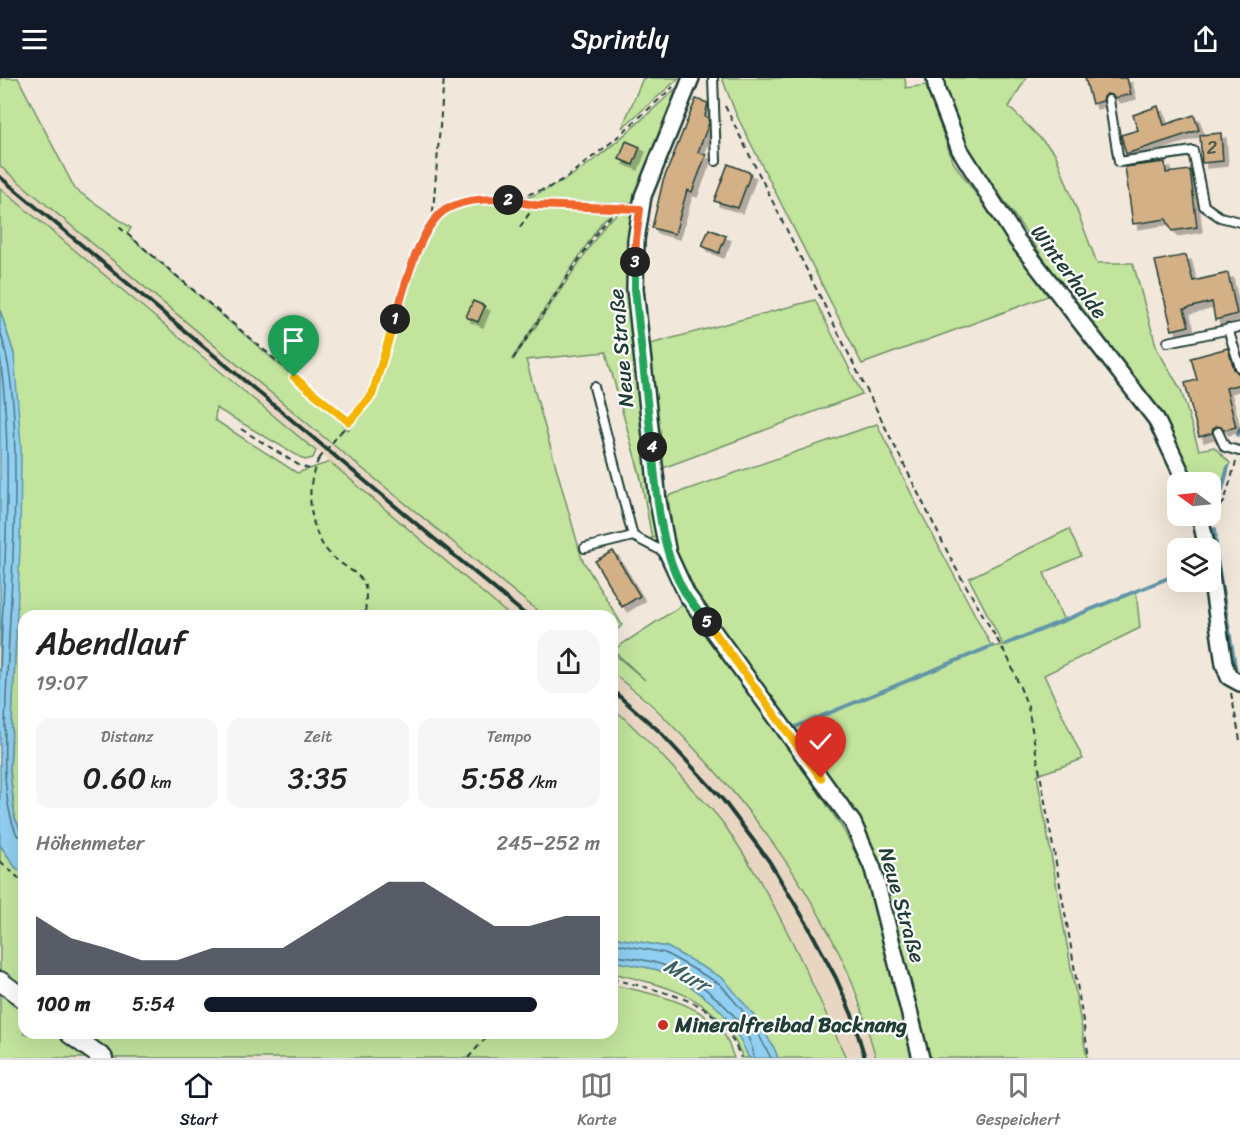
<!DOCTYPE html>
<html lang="de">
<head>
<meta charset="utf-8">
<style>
  body { margin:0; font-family:Sriracha,sans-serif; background:#f6f6f6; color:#222; height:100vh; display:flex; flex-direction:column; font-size:22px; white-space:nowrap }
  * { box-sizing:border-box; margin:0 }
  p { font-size:20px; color:#767676 }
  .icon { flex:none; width:33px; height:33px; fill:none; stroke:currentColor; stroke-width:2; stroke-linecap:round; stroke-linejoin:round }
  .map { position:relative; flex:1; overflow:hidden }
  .details { position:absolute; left:18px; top:532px; width:600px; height:429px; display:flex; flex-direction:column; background:#fff; border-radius:18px; box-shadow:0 6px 24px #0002 }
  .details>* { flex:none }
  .needle { width:39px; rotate:285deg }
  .fabs { position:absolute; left:1167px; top:394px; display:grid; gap:12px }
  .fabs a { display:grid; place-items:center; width:54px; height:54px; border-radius:12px; background:#fff; box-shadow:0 6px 24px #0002; font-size:30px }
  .pin { position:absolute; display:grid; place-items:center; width:51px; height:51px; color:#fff; margin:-62px -26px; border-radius:50% 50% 50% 0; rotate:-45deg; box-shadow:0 0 6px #0007 }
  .pin .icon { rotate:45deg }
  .km { position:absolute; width:30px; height:30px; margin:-15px; border-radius:50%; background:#222; color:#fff; font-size:16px; line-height:30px; text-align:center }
  .round { display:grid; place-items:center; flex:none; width:63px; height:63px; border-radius:18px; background:#f6f6f6 }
  .overview { display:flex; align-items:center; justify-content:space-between; height:102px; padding:0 18px }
  h1 { font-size:33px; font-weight:600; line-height:45px }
  .figures { display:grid; grid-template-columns:repeat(3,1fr); gap:9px; height:102px; padding:6px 18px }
  .figures div { display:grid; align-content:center; border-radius:15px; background:#f6f6f6; text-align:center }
  .figures b { font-size:30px; font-weight:600 }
  .figures small { font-size:16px; font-weight:400 }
  .figures p { font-size:16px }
  .chart { height:168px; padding:12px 18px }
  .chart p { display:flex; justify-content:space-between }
  .chart svg { width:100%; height:108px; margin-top:6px; fill:#111827; opacity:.7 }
  ul { padding:0 18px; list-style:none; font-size:20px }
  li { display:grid; grid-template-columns:96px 72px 1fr; align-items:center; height:45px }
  li i { height:15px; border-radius:8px; background:#111827 }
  header { display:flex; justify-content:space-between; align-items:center; height:78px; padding:0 18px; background:#111827; color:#fff; font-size:27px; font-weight:600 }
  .dock { display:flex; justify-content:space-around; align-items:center; height:84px; border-top:2px solid #e0e0e0; background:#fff; font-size:16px; color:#767676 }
  .dock a { display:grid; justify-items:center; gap:3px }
  .dock .on { color:#111827 }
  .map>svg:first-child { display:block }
</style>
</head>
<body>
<header><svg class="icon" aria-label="menu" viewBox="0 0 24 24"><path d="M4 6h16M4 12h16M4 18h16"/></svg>Sprintly<svg class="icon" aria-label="share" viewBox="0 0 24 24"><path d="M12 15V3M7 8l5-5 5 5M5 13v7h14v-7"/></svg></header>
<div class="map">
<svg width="1240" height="980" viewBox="0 0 1240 980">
  <defs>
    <filter id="shadow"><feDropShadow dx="5" dy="5" stdDeviation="0" flood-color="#0004"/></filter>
  </defs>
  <rect width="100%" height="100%" fill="#f2e7db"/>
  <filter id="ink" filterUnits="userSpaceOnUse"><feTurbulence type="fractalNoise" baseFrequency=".0167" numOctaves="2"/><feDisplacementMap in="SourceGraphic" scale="12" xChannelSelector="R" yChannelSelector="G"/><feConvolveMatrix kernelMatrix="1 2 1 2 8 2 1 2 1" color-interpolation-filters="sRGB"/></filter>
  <g filter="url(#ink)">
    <!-- built -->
    <g fill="#e9d6c2">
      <polygon points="0,88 336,370 544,538 510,538 226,295 0,110"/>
      <polygon points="612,596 664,640 731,710 770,758 822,840 843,883 876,980 846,980 816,913 759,799 721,743 647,660 612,629"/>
    </g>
    <!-- green -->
    <g fill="#c2e49d" stroke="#709068" stroke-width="1.5">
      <path d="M0,0H18L75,111L131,150L127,156L330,330L348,352L372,320L378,306L403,224L424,164C430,154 436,141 447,135C473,120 505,126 534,129C560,132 587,132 614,134L603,142L512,281L513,282L606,145L619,134L632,135L636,271L641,339L657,457L652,461L641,401L606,274L526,282L582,481L622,547L612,557V538H544L326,361L0,88Z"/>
      <polygon points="643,0 679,0 622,50"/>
      <polygon points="722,0 905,0 906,10 926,7 953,84 1048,218 862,286 736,36"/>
      <polygon points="942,0 1026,0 1009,29 1055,75 1097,185 1133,185 1157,271 1181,312 1199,372 1214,369 1230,385 1213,428 1211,430 1210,405 1189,405 1064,210 966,67 942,11"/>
      <path d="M680,7L681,10L634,123L630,125L534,124L523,121C584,101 632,49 680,7Z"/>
      <polygon points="0,110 316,373 313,380 305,382 216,330 215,342 297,395 330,384 510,538 24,538 24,759 15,740 10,693 15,545 14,276 0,232"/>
      <polygon points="815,222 862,316 663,390 650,266"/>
      <polygon points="877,346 919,431 992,569 1003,567 969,500 1069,451 1081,478 1044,495 1064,543 1136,513 1140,550 1044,597 1083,681 1037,697 1087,980 925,980 856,740 693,510 674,467 668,418"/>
      <path d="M685,525L725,584L784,662L843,751L866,795L915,980H876C866,947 857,912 842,881C799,789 735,710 664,639C649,623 629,609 612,595V574L645,602L613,572Z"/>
      <path d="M612,629C641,655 667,682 692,711C703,722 714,733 723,745C774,817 810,900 846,980H778L774,970L724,901L667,869L612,859Z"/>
      <path d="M0,767L16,790L24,795V956H612V907C648,914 705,925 725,958C729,965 731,973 734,980H0Z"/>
      <path d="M612,883C627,886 643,888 658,892C670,895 681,902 691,909C724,931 734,945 749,980H743C719,919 671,909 612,895Z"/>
    </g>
    <!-- water -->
    <g fill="#91cff2" stroke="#6395a6" stroke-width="1.5">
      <polygon points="0,232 14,276 21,367 20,469 10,693 15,740 24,759 24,795 16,790 0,767"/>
      <path d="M612,859L667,869L724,901L757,941L774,970L778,980H749C733,945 724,931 691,909C681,902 670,895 658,892C643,888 627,886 612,883Z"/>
    </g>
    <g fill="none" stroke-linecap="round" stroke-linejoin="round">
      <!-- shore -->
      <g stroke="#4d7780" stroke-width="1.5">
        <path d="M0,252C16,304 15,361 15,414C14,483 9,551 6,619C5,661 0,719 17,757L24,760"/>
        <path d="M0,278C14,382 4,488 0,593"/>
        <polyline points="612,865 665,875 720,906 752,944 771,980"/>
        <path d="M612,878C628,879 648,882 663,887C698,900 750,940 754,980"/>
      </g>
      <!-- stream -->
      <g stroke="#6395a6" stroke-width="4">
        <polyline points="1238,357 1240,351"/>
        <polyline points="1222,412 1228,389"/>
        <polyline points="1216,428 1218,423"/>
        <polyline points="1215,451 1217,481 1236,594"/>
        <polyline points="1006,566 1178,496"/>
        <polyline points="795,649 992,568"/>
      </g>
    </g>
    <!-- building -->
    <g fill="#d4b086" stroke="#1f3d34" stroke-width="1.5" filter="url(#shadow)">
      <polygon points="1085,0 1127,0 1131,16 1115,20 1112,17 1107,16 1104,19 1103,23 1092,26"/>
      <polygon points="696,21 708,25 705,38 708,40 709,45 698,74 706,77 692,114 687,112 675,156 652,150 663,103"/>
      <polygon points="1158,28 1164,47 1194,37 1199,52 1126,76 1121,57 1138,52 1133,37"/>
      <polygon points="1221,55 1223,83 1202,85 1200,57"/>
      <polygon points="626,63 640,69 633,87 619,81"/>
      <polygon points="1165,84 1166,95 1190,92 1197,149 1172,153 1166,141 1133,146 1125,89"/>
      <polygon points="728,86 751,95 738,130 714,123"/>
      <polygon points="709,151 726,158 719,175 702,168"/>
      <polygon points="1186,177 1193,203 1228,195 1237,236 1215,242 1212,224 1184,231 1189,248 1172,252 1155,183"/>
      <polygon points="473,223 485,228 478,244 466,239"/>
      <polygon points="1228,270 1234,291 1240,297 1240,306 1226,310 1236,349 1224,352 1221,349 1216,348 1213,351 1212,355 1199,359 1185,305 1197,302 1191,280"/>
      <polygon points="613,473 640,518 622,529 595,483"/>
    </g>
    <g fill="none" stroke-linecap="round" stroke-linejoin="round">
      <defs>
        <g id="service">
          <polyline points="713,0 716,83"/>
          <polyline points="1109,22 1119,84 1193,73 1204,128 1220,139 1240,144"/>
          <polyline points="1228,251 1240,289"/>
          <polyline points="1168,264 1240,249"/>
          <polyline points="594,309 633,458 668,476"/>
          <polyline points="1218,354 1225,369 1239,373"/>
          <polyline points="585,470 633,458"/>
        </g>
        <g id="minor">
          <polyline points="691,0 643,118 636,162 635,211 658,423 668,476 687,517 853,745 873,791 921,980"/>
          <polyline points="935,0 937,13 960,72 1017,162 1156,341 1186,405"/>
          <polyline points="1200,438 1207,471"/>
          <polyline points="1210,491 1224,586 1229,599 1240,605"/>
        </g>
        <g id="tertiary">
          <polyline points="0,903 24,921"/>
          <polyline points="70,956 103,980"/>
        </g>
      </defs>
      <!-- service casing -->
      <use href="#service" stroke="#1f3d34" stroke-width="12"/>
      <!-- minor casing -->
      <use href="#minor" stroke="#1f3d34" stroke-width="20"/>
      <!-- tertiary casing -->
      <use href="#tertiary" stroke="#1f3d34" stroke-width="22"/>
      <!-- path -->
      <g stroke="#1f3d34" stroke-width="2" stroke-dasharray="6 4.5" stroke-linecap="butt">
        <polyline points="725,28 954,487 1009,582 1028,629 1070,863 1089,980"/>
        <polyline points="508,122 535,127 628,130"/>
        <polyline points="432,145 444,0"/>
        <polyline points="119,149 349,344"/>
        <polyline points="520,149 535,127"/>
        <polyline points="513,281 604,144 620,130"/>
        <polyline points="241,351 300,388 313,392"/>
        <polyline points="340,355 366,326 372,317 417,177 432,145 446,131 464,124 516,120 548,110 567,99 613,63 673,9"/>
        <path d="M319,381C304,407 309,455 330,476C339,486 354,492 362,502C369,511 364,528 366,538"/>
        <polyline points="1214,436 1224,424 1236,384"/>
        <polyline points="1231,615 1240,662"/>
        <polyline points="0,783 24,805"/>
        <path d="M612,901C640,908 686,917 709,934C724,945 734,963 741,980"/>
        <polyline points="468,980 483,963 493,956"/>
      </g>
      <!-- service -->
      <use href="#service" stroke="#fff" stroke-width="8"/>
      <!-- minor -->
      <use href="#minor" stroke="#fff" stroke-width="15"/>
      <!-- tertiary -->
      <use href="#tertiary" stroke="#fff" stroke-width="18"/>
      <!-- rail -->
      <g stroke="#1f3d34" stroke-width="4">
        <polyline points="0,99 527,538"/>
        <polyline points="612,612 659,653 723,722 769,783 807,846 836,900 852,937 865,980"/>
      </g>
      <!-- path-bridge -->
      <polyline stroke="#1f3d34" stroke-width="2" stroke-dasharray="6 4.5" stroke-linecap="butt" points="319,381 340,355"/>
    </g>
  </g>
  <g fill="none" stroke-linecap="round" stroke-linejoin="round" filter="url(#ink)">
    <defs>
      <polyline id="split-1" points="294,299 349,344 372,317 395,241"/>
      <path id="split-2" d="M395,241C404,212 418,150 445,132C463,121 487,120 508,122"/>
      <polyline id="split-3" points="508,122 535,127 640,131 636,162 635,184"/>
      <polyline id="split-4" points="635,184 635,211 652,369"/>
      <path id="split-5" d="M652,369C657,419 660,474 687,518C693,527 700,535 707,544"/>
      <polyline id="split-6" points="707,544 821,700"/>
    </defs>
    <!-- split-1 casing -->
    <use href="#split-1" stroke="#fff" stroke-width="12"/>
    <!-- split-2 casing -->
    <use href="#split-2" stroke="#fff" stroke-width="12"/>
    <!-- split-3 casing -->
    <use href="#split-3" stroke="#fff" stroke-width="12"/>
    <!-- split-4 casing -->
    <use href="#split-4" stroke="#fff" stroke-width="12"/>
    <!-- split-5 casing -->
    <use href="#split-5" stroke="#fff" stroke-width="12"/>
    <!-- split-6 casing -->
    <use href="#split-6" stroke="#fff" stroke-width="12"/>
    <!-- split-1 -->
    <use href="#split-1" stroke="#f5b400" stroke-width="8"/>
    <!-- split-2 -->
    <use href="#split-2" stroke="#f0652b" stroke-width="8"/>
    <!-- split-3 -->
    <use href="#split-3" stroke="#f0652b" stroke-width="8"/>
    <!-- split-4 -->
    <use href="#split-4" stroke="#22a559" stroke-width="8"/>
    <!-- split-5 -->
    <use href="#split-5" stroke="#22a559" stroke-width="8"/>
    <!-- split-6 -->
    <use href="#split-6" stroke="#f5b400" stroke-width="8"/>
  </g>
  <!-- markers -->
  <circle fill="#c8321e" stroke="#fff" stroke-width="2" cx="663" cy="947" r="6"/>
  <g text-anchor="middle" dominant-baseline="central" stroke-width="4.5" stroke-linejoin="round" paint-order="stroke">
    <!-- number labels -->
    <g font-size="18" fill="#4c5a48">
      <text x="1212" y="70">2</text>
    </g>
    <!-- street labels -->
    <g font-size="21" fill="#1f3d34" stroke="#fff">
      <text transform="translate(1069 194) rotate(53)">Winterhalde</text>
      <text transform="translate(621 270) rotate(-95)">Neue Straße</text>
      <text transform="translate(902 827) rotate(74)">Neue Straße</text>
    </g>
    <!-- poi labels -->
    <g font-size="21" font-weight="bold" fill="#1f3d34" stroke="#fff" text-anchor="start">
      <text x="675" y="947">Mineralfreibad Backnang</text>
    </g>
    <!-- water labels -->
    <g font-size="22" font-style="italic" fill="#3c6264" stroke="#fff">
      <text transform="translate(687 897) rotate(29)">Murr</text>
    </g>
  </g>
</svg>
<div class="fabs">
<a><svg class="needle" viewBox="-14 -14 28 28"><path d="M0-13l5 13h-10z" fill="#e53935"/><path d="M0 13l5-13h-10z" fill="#767676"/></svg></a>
<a><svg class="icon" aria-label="layers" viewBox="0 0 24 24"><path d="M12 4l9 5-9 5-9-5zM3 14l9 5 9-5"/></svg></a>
</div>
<div class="pin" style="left:294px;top:299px;background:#1e9e55"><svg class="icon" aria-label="arrive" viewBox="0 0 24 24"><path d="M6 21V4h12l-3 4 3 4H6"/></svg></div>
<div class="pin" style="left:821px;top:700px;background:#d93025"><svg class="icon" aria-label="check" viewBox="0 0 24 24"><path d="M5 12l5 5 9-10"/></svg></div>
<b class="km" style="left:395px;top:241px">1</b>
<b class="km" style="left:508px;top:122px">2</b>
<b class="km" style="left:635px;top:184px">3</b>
<b class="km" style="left:652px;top:369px">4</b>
<b class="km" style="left:707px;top:544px">5</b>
<section class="details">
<div class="overview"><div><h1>Abendlauf</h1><p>19:07</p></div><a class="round"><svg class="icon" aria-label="share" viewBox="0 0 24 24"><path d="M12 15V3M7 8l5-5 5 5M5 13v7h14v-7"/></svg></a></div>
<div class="figures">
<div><p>Distanz</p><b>0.60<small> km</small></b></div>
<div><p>Zeit</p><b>3:35</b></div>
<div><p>Tempo</p><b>5:58<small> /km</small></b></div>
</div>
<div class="chart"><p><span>Höhenmeter</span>245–252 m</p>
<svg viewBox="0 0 160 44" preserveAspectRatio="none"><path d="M0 44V20L10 29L20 33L30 38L40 38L50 33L60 33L70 33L80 24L90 15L100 6L110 6L120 15L130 24L140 24L150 20L160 20V44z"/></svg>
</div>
<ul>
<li><b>100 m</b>5:54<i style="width:84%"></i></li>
</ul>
</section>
</div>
<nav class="dock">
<a class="on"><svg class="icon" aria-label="home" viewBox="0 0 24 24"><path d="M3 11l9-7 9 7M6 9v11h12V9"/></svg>Start</a>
<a><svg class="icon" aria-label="map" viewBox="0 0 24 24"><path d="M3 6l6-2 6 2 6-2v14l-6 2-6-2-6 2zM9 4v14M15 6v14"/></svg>Karte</a>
<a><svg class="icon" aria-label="saved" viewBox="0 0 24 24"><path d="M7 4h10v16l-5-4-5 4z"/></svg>Gespeichert</a>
</nav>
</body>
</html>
